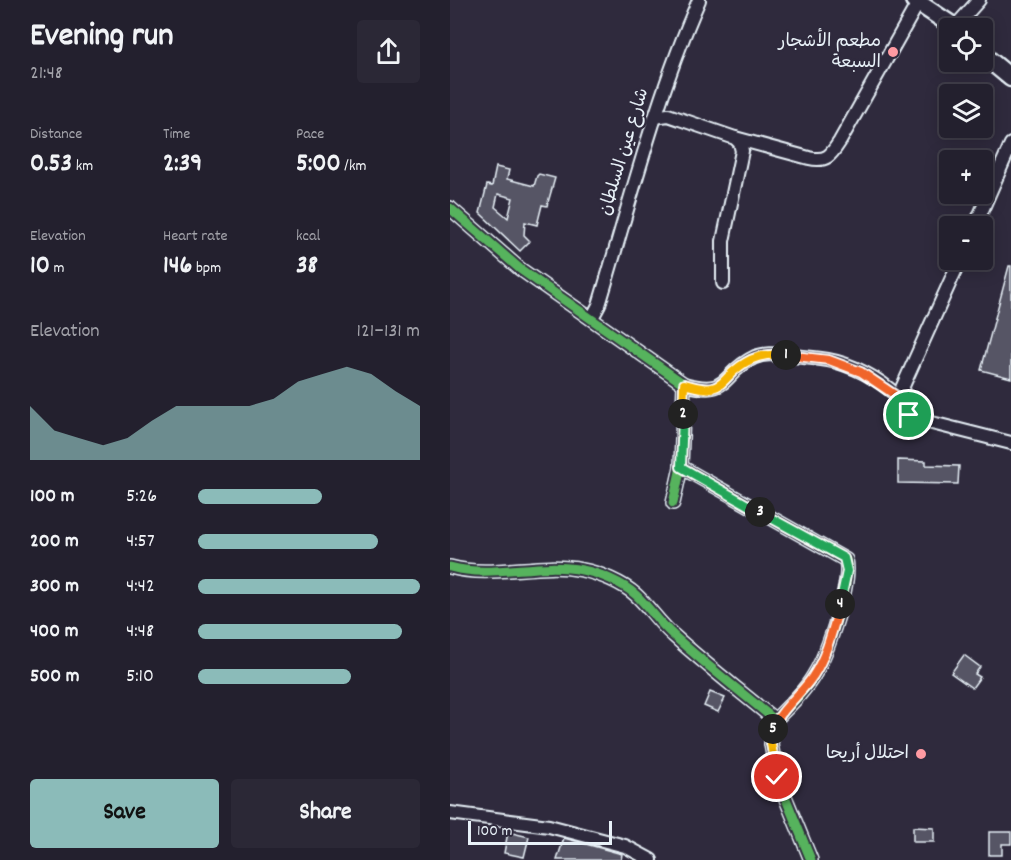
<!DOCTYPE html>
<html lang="en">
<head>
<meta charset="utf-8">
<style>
  body { margin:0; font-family:Dekko,"Playpen Sans Arabic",sans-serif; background:#2b2836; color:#f1f3f6; height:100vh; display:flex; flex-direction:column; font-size:22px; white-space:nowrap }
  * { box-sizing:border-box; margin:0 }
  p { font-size:20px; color:#a3a3aa }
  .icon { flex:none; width:33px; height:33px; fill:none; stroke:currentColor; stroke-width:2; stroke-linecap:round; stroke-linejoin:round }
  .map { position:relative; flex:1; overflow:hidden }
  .side { display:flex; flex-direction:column; background:#23202e; width:450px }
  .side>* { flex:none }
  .tools { position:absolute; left:489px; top:18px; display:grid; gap:12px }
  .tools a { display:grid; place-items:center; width:54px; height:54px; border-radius:6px; background:#23202e; box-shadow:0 3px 15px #0003,0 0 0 2px #403e4a; font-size:30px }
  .scale { position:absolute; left:18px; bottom:15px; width:144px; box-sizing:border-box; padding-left:6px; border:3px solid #e8f1f8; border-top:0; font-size:16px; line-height:21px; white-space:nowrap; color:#e8f1f8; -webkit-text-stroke:4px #2f2a3d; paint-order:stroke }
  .pin { position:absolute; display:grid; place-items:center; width:51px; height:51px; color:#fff; margin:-26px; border:3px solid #fff; border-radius:50%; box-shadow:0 2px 6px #0007 }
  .km { position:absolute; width:30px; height:30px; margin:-15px; border-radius:50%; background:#222; color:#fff; font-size:16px; line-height:30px; text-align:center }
  .round { display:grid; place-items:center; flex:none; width:63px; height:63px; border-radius:6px; background:#2b2836 }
  .headline { display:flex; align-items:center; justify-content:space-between; height:102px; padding:0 30px }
  h1 { font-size:33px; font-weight:800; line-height:45px }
  .metrics { display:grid; grid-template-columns:repeat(3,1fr); gap:9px; height:102px; padding:6px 30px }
  .metrics div { display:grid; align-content:center }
  .metrics b { font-size:26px; font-weight:800 }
  .metrics small { font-size:16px; font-weight:400 }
  .metrics p { font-size:16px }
  .chart { height:168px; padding:12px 30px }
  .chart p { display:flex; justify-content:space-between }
  .chart svg { width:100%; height:108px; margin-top:6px; fill:#8bbbb9; opacity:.7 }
  .cta { display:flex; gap:12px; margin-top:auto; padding:12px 30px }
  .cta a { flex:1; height:69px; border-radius:6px; background:#8bbbb9; color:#111; font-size:24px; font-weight:800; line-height:69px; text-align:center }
  .cta a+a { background:#2b2836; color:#f1f3f6 }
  ul { padding:0 30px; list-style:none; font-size:20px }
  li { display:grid; grid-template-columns:96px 72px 1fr; align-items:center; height:45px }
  li i { height:15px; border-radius:8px; background:#8bbbb9 }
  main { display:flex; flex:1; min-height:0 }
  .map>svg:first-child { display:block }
</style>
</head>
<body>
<main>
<section class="side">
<div class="headline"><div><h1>Evening run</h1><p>21:48</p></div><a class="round"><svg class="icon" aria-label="share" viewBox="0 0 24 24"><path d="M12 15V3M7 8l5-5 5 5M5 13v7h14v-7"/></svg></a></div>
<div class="metrics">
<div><p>Distance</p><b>0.53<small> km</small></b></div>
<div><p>Time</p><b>2:39</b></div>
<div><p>Pace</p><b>5:00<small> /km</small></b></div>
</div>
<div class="metrics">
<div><p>Elevation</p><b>10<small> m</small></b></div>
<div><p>Heart rate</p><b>146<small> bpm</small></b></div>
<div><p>kcal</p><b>38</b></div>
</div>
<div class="chart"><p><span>Elevation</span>121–131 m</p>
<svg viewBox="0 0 160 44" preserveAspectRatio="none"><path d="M0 44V22L10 32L20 35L30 38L40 35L50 28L60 22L70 22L80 22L90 22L100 19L110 12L120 9L130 6L140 9L150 16L160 22V44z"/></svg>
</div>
<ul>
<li><b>100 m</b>5:26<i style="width:56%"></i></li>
<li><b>200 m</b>4:57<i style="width:81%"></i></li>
<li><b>300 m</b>4:42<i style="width:100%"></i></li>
<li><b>400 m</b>4:48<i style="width:92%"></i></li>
<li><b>500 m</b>5:10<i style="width:69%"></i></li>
</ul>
<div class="cta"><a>Save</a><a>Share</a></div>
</section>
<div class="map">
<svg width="561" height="860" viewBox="0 0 561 860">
  <rect width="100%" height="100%" fill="#2f2a3d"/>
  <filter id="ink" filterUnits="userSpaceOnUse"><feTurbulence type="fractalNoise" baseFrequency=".0167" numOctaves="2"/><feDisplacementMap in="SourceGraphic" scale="12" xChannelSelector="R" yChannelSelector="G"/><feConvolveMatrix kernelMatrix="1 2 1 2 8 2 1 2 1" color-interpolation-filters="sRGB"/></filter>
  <g filter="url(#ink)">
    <!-- building -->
    <g fill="#575565" stroke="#e8f1f8" stroke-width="1.5" fill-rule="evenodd">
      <path d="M46,167L59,170L57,179L84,186L87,176L89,174L105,178L97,206L92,205L87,225L75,222L74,235L80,241L70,251L30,213L37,185L42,186ZM48,194L63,198L58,218L45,207Z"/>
      <polygon points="559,266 561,266 561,378 531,370"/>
      <polygon points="448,460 476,461 476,465 509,466 508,484 448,483"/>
      <polygon points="514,655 530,667 525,674 530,677 522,688 501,673"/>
      <polygon points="260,692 275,698 268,712 254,706"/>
      <polygon points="463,827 484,828 484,842 463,842"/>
      <polygon points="58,832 79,837 74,857 54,853"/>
      <polygon points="539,832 561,832 561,844 552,844 552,855 539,855"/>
      <polygon points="114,838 172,854 171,860 107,860"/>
    </g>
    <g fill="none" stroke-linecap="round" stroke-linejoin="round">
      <defs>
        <g id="minor">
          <polyline points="505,27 529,0"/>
          <polyline points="205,117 218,115 285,138 290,143 292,151 273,241 273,283"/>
          <path d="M285,138L359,158C377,162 381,155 390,141L468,3"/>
          <polyline points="0,208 70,269 234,384 231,467"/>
          <polyline points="525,226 561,144"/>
          <path d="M142,318L149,305C180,203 206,97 249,0"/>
          <path d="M234,384C282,397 270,373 305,357C317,352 330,355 342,356C354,357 366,358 378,360C401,364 430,379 447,396C456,405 449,409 466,419L561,443"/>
          <polyline points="448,397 510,260"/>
          <path d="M223,503L231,467L396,560C402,583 377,654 364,675C354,692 339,706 325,720"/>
          <path d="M0,567C44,579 88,561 132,570C149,573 173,583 186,595C199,607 209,623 223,635C256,665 291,692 325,720L321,744L327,777L361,860"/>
          <polyline points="0,813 99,826 175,846 201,860"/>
        </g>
        <g id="secondary">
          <polyline points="464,0 506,28"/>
          <polyline points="532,54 561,78"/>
        </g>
      </defs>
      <!-- minor casing -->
      <use href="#minor" stroke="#e8f1f8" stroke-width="16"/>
      <!-- secondary casing -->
      <use href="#secondary" stroke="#e8f1f8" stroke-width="21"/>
      <!-- minor -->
      <use href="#minor" stroke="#2f2a3d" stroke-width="12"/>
      <!-- secondary -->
      <use href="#secondary" stroke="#2f2a3d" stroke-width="16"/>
      <defs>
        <g id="cycleway">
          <polyline points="0,208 70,269 234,384 231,467"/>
          <path d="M223,503L231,467L396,560C402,583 377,654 364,675C354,692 339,706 325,720"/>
          <path d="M0,567C44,579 88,561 132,570C149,573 173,583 186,595C199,607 209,623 223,635C256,665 291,692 325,720L321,744L327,777L361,860"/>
        </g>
      </defs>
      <!-- cycleway casing -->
      <use href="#cycleway" stroke="#2f2a3d" stroke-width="13"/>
      <!-- cycleway -->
      <use href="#cycleway" stroke="#56b35d" stroke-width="9"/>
    </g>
  </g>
  <g fill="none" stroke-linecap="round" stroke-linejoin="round" filter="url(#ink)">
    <defs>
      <polyline id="split-1" points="336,355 379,360 411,372 448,397 455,412 459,415"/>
      <path id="split-2" d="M233,414L234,384C243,386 253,390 262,388C272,386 276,378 284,371C300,357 315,353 336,355"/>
      <polyline id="split-3" points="233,414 231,467 310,512"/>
      <polyline id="split-4" points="310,512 394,558 397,571 390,604"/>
      <path id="split-5" d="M323,729C327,713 353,692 363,676C377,655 383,628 390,604"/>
      <polyline id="split-6" points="323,729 321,744 327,777"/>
    </defs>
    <!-- split-1 casing -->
    <use href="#split-1" stroke="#fff" stroke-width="12"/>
    <!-- split-2 casing -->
    <use href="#split-2" stroke="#fff" stroke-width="12"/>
    <!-- split-3 casing -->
    <use href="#split-3" stroke="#fff" stroke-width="12"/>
    <!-- split-4 casing -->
    <use href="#split-4" stroke="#fff" stroke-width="12"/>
    <!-- split-5 casing -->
    <use href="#split-5" stroke="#fff" stroke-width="12"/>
    <!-- split-6 casing -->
    <use href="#split-6" stroke="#fff" stroke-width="12"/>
    <!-- split-1 -->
    <use href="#split-1" stroke="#f0652b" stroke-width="8"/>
    <!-- split-2 -->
    <use href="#split-2" stroke="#f5b400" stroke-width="8"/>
    <!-- split-3 -->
    <use href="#split-3" stroke="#22a559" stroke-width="8"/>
    <!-- split-4 -->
    <use href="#split-4" stroke="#22a559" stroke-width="8"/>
    <!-- split-5 -->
    <use href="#split-5" stroke="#f0652b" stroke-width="8"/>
    <!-- split-6 -->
    <use href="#split-6" stroke="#f5b400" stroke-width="8"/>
  </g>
  <!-- markers -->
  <g fill="#ff9aa2" stroke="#2f2a3d" stroke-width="2">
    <circle cx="443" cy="52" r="6"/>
    <circle cx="471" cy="754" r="6"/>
  </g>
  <g text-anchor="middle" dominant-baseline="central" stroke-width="4.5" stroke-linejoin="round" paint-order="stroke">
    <!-- poi labels -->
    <g font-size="18" fill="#e8f1f8" stroke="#2f2a3d" text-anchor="end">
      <text x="431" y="42">مطعم الأشجار<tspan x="431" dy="21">السبعة</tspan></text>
      <text x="459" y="754">احتلال أريحا</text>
    </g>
    <!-- street labels -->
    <g font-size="18" fill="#e8f1f8" stroke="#2f2a3d">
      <text transform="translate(175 152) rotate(-73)">شارع عين السلطان</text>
    </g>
  </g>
</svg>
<div class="tools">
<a><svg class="icon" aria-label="locate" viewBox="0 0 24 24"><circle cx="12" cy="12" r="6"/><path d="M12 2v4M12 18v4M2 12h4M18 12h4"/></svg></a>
<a><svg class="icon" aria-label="layers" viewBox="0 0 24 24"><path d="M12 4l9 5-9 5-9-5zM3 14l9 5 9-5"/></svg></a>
<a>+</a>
<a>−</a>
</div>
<div class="scale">100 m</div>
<div class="pin" style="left:459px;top:415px;background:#1e9e55"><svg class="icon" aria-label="arrive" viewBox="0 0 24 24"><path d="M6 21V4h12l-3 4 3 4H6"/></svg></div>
<div class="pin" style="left:327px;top:777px;background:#d93025"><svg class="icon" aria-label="check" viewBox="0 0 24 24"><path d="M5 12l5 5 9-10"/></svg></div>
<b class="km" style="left:336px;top:355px">1</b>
<b class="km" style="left:233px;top:414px">2</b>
<b class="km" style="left:310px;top:512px">3</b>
<b class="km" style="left:390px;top:604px">4</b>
<b class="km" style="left:323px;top:729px">5</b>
</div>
</main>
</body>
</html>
